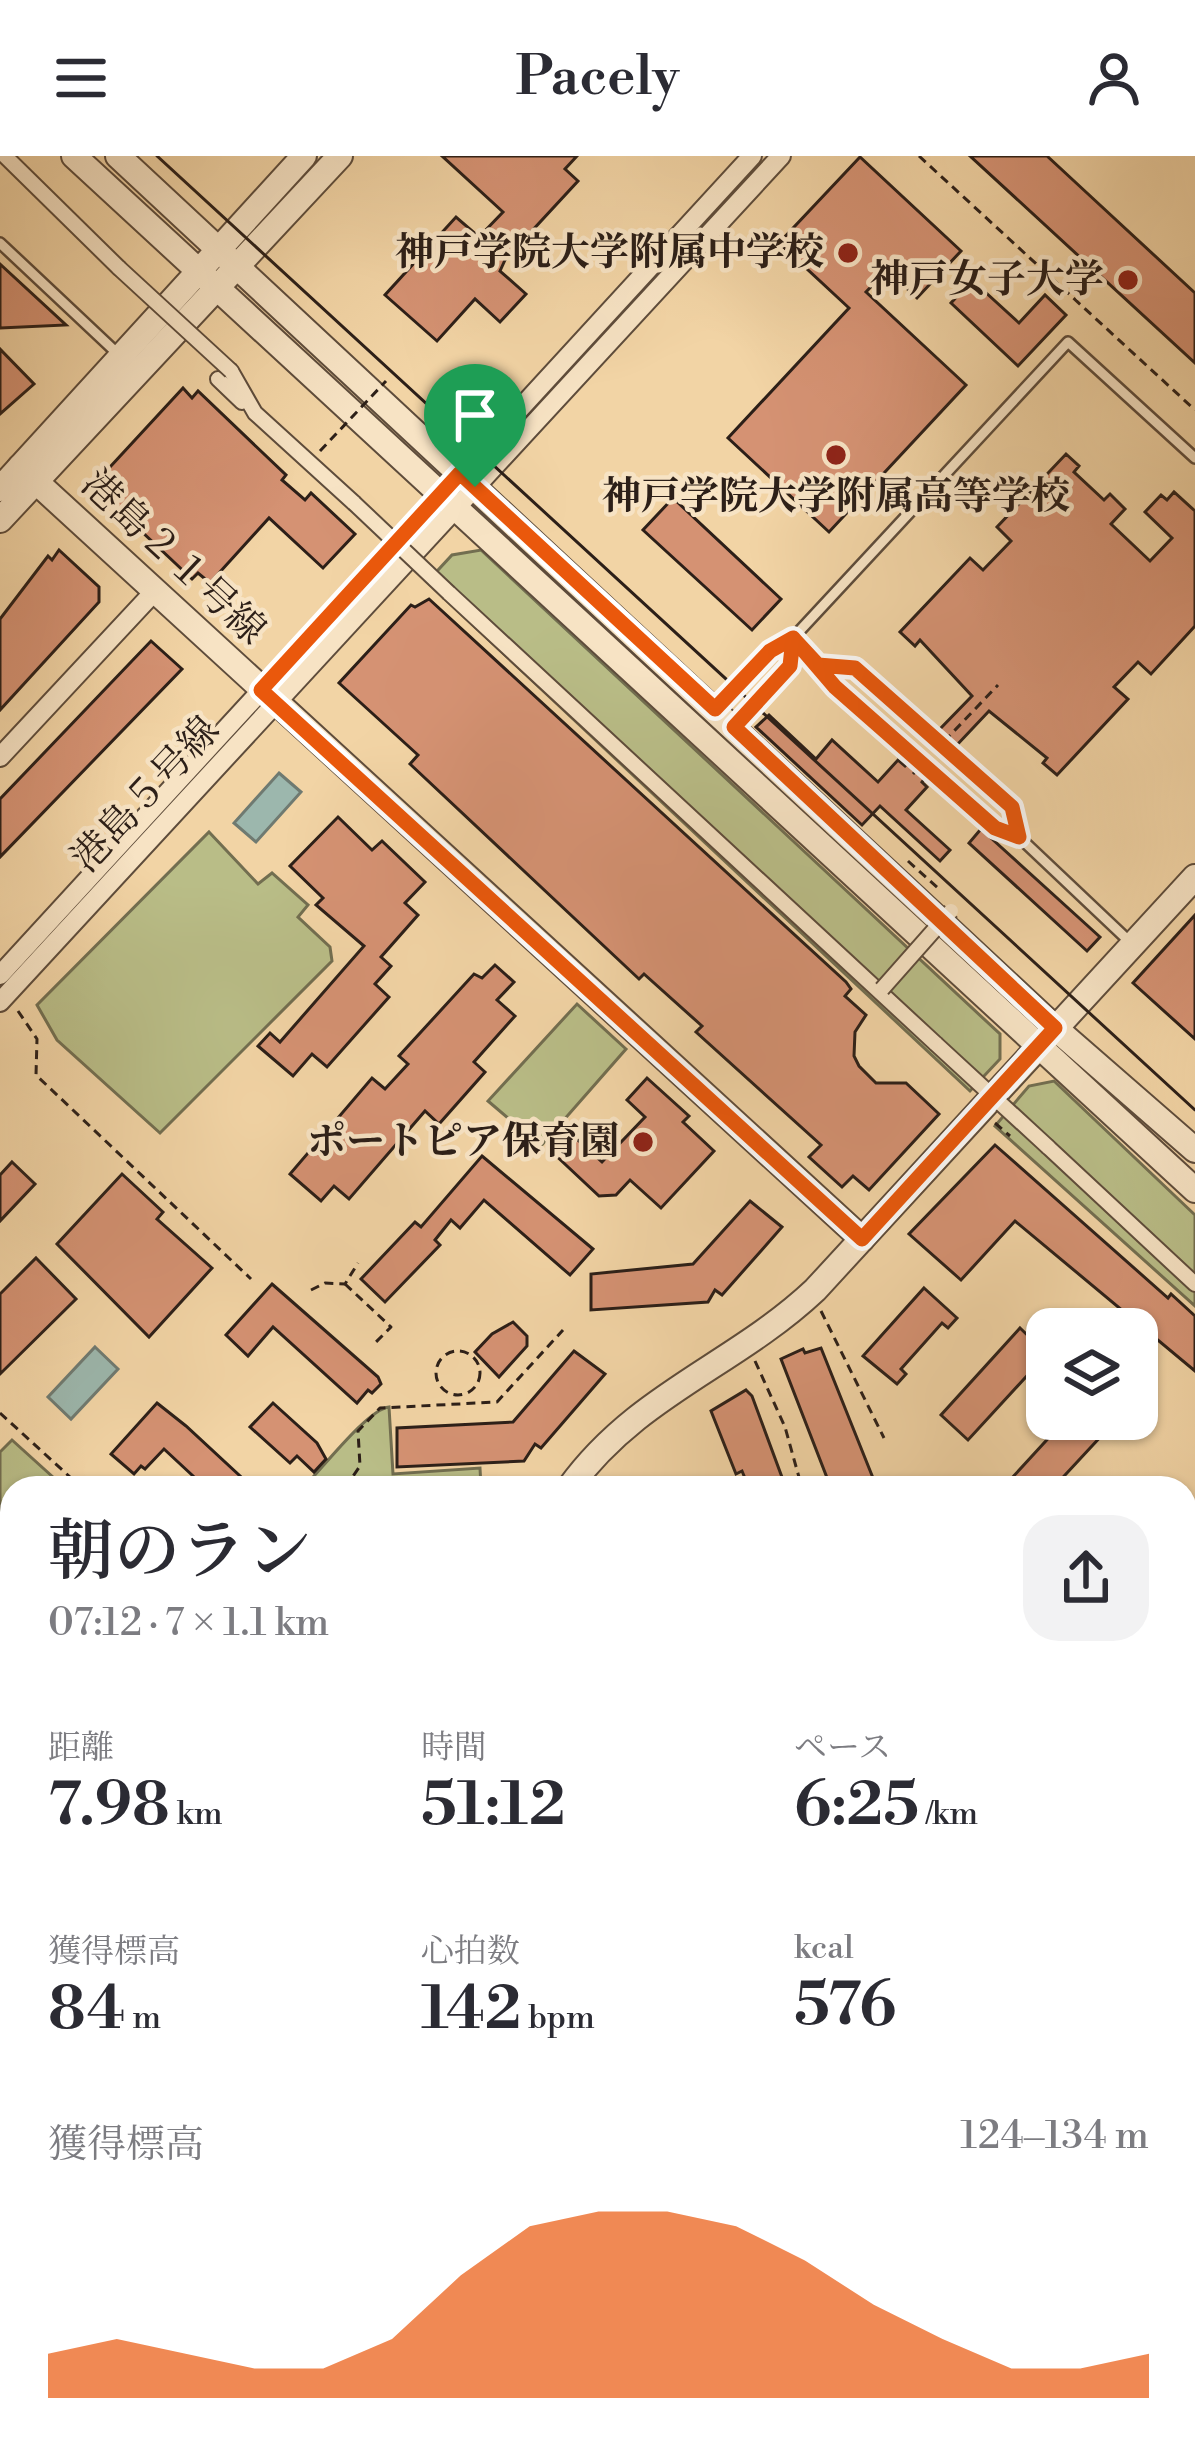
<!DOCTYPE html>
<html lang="ja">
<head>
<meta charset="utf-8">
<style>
  body { margin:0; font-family:"Libre Bodoni","Noto Serif JP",serif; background:#f2f2f3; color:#2b2b33; height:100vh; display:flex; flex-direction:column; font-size:45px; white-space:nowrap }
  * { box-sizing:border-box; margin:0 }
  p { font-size:39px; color:#7c7c81 }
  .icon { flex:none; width:66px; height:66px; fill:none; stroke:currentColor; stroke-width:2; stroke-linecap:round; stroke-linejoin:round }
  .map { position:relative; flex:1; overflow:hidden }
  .side { position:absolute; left:0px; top:1320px; width:1197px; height:975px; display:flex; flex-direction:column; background:#fff; border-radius:36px 36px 0 0; box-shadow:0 3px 9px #0004 }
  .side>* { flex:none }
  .controls { position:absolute; left:1026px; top:1152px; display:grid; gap:24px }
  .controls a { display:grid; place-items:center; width:132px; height:132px; border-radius:24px; background:#fff; box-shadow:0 3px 9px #0004; font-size:60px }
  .pin { position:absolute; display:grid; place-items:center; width:102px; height:102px; color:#fff; margin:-123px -51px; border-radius:50% 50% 50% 0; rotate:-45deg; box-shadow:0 0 12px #0007 }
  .pin .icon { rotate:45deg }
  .round { display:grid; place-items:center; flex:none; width:126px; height:126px; border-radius:36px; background:#f2f2f3 }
  .headline { display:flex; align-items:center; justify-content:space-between; height:204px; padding:0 48px }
  h1 { font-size:66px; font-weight:600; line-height:90px }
  .metrics { display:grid; grid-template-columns:repeat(3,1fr); gap:18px; height:204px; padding:12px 48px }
  .metrics div { display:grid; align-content:center }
  .metrics b { font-size:60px; font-weight:600 }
  .metrics small { font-size:33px; font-weight:400 }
  .metrics p { font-size:33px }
  .chart { height:336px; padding:24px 48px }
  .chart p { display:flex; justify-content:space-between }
  .chart svg { width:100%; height:216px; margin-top:12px; fill:#ea580c; opacity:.7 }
  header { display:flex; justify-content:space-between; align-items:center; height:156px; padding:0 48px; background:#fff; font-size:54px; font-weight:600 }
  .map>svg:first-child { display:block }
</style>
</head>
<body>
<header><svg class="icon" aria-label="menu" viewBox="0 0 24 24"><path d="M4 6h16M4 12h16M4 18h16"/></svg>Pacely<svg class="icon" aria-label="person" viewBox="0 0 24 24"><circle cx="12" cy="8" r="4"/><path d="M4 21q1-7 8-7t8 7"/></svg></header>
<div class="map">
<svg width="1195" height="2293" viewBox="0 0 1195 2293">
  <rect width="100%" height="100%" fill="#f2d4a5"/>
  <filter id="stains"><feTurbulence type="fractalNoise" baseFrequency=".00167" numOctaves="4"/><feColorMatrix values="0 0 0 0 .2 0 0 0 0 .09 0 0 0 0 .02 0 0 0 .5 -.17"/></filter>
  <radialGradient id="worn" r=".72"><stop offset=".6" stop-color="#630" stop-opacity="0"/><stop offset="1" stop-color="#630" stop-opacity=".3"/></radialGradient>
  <!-- green -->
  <g fill="#b9bd87" stroke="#726e50" stroke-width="3">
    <polygon points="481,394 1000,878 1000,903 970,935 427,426 452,399"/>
    <polygon points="209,676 258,728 272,717 308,749 298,761 330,791 332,805 160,977 57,884 37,849"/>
    <polygon points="577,848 626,893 541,990 488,945"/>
    <polygon points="1054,925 1195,1059 1195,1150 995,970 1029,930"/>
    <path d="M389,1251L393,1318L480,1312L481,1331L303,1332C322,1313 368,1253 389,1251Z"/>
    <polygon points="12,1284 65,1332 12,1332 12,1405 0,1418 0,1296"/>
  </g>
  <!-- water -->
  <g fill="#9cb7ad" stroke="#6f7a71" stroke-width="3">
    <polygon points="279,617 301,636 256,686 234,667"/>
    <polygon points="95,1191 118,1213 71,1263 48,1241"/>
  </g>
  <!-- building -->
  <g fill="#d59273" stroke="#2c1f18" stroke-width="3">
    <polygon points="442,0 577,0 565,13 578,25 505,104 500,115 526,138 500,166 475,143 437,185 385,139 456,61 479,81 503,56"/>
    <polygon points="970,0 1047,0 1087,37 1195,137 1195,207"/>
    <polygon points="860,1 961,95 917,142 887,114 866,136 966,229 829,376 728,282 849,152 779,87"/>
    <polygon points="0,108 66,169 0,172"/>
    <polygon points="972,124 1019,167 1045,139 1066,159 1018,210 951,147"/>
    <polygon points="0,193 34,228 0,258"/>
    <polygon points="183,232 192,242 198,235 286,319 282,324 305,344 311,337 355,378 323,412 269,362 210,427 198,417 192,423 106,342 109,336 98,324"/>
    <polygon points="1066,298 1079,310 1074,316 1104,344 1110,338 1125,353 1111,368 1150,405 1172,382 1145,356 1161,339 1167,344 1174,336 1195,355 1195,470 1151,518 1138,506 1114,531 1128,543 1057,619 1043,607 1047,602 989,555 956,590 939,574 972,540 920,484 915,490 900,476 970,402 983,414 1011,385 997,371"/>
    <polygon points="673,342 781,443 752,474 643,374"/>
    <polygon points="59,394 99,431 99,446 0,554 0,463 48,400 52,404"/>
    <polygon points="429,443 846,826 851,833 845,840 866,859 855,876 854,900 859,910 876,927 906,927 939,958 869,1034 853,1020 842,1031 809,1001 821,989 696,876 702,870 644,818 639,823 410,608 418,599 339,527 411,449 415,451"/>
    <polygon points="151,485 182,513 0,701 0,643"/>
    <polygon points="769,559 816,603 832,584 878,626 898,604 905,610 908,607 925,622 922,626 927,631 906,654 950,694 940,705 880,650 862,669 756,571"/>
    <polygon points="338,661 372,694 382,685 425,726 405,747 418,759 381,801 391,810 375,828 389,841 327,911 312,898 293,920 258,890 270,877 280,886 364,790 316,749 323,742 290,710"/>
    <polygon points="981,673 1100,781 1087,795 969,687"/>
    <polygon points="1195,759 1195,883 1133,827"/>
    <polygon points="495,809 514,826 497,844 515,860 474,906 485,916 439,968 425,955 349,1043 334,1030 321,1045 290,1018 372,922 385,933 408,908 399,900 474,818 482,822"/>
    <polygon points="647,922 689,960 683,966 714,995 661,1052 630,1024 616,1039 599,1040 551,995 569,976 602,1006 645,961 627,944"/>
    <polygon points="995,989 1168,1142 1171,1138 1195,1160 1195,1215 1015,1065 961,1124 909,1078"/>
    <polygon points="482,1000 593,1093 570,1119 484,1044 460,1072 451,1064 435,1084 440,1089 385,1146 361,1123 415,1066 421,1071"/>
    <polygon points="12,1006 35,1028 0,1065 0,1019"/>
    <polygon points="122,1018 163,1056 157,1063 212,1112 149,1181 57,1088"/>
    <polygon points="750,1045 782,1071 722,1139 715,1134 708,1146 591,1154 591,1118 693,1108"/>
    <polygon points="36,1102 76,1143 0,1218 0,1138"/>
    <polygon points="272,1128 378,1221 381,1228 372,1237 368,1234 357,1247 273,1171 248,1200 226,1179"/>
    <polygon points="924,1132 957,1162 948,1172 942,1167 901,1213 906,1218 897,1228 863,1200"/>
    <polygon points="513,1166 527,1180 527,1190 499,1221 475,1196 492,1178"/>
    <polygon points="1020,1172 1047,1198 968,1284 941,1259"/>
    <polygon points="821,1192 877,1332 831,1332 781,1203 803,1193 805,1197"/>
    <polygon points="574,1195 605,1218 541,1292 535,1288 524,1305 397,1311 397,1272 513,1266"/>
    <polygon points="746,1234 752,1240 786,1332 749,1332 742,1315 736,1318 711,1255"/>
    <polygon points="157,1247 186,1270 253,1332 206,1332 164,1293 145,1313 141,1310 134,1318 111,1298"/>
    <polygon points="273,1247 317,1287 326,1303 314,1316 297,1300 290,1307 250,1271"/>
    <polygon points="1066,1263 1117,1263 1053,1332 1021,1332 1011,1323"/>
  </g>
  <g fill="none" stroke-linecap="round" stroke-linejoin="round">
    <defs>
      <g id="service">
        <polyline points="0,87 118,198"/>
        <polyline points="793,482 818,509 855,512 1012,651 1019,681"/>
        <polyline points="818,509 835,531 996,672 1019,681 1131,787"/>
        <polyline points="715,553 770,495 793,482 1068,186 1195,302"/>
        <polyline points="735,569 790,510 793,482"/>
      </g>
      <g id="pedestrian">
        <polyline points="5,0 119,112"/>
        <polyline points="231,215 255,257 354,347"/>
        <polyline points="218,223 242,246"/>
        <polyline points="449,437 936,888"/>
        <polyline points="1048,991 1195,1128"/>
      </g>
      <g id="minor">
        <polyline points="0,601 153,437"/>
        <polyline points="0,819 752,0"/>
        <polyline points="0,846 781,0"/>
      </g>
      <g id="tertiary">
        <polyline points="74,0 1195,1034"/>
        <polyline points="118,0 1055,872 1195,994"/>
        <polyline points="20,311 862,1083"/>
        <polyline points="0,333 304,0"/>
        <polyline points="0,364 340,0"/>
        <path d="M569,1332C637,1238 734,1210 815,1134L1195,721"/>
        <polyline points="0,1455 12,1442"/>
        <polyline points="0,1607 12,1619"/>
        <polyline points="1185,1841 1195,1830"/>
        <polyline points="1185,1899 1195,1889"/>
        <polyline points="0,1955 12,1966"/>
        <polyline points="0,2036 12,2046"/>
        <polyline points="278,2283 289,2293"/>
        <polyline points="357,2283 367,2293"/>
        <polyline points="728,2283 739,2293"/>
        <polyline points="39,2293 48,2283"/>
        <polyline points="777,2293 786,2283"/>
        <polyline points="818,2293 827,2283"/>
      </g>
    </defs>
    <!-- service casing -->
    <use href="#service" stroke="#5e4c3b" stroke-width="14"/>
    <!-- pedestrian casing -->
    <use href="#pedestrian" stroke="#5e4c3b" stroke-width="18"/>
    <!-- minor casing -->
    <use href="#minor" stroke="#5e4c3b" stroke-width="22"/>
    <!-- tertiary casing -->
    <use href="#tertiary" stroke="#5e4c3b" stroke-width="28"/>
    <!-- path -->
    <g stroke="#2c1f18" stroke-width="3" stroke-dasharray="9 6" stroke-linecap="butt">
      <polyline points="919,0 1195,254"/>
      <polyline points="908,705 938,732"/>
      <polyline points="18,855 37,883 36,919 251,1123"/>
      <polyline points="995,967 1010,980"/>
      <polyline points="345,1128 391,1171 373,1189"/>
      <polyline points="311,1134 325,1127 345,1128 358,1107"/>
      <polyline points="821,1155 884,1282"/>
      <circle cx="458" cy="1217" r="22"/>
      <polyline points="755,1205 785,1271 802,1332"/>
      <polyline points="0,1257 82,1332"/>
      <polyline points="345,1332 360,1310 358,1275 380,1252 497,1246 563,1174"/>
      <polyline points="1185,1448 1195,1440"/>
      <polyline points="1185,1479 1195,1468"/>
    </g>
    <!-- service -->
    <use href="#service" stroke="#f7e3c4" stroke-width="9"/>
    <!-- pedestrian -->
    <use href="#pedestrian" stroke="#f7e3c4" stroke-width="14"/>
    <!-- minor -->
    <use href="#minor" stroke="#f7e3c4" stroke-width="18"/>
    <!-- tertiary -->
    <use href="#tertiary" stroke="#f7e3c4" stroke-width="24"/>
    <!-- tram -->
    <g stroke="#2c1f18" stroke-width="3">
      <polyline points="157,0 1195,954"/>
      <polyline points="1185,1939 1195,1928"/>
      <polyline points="0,1992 12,2003"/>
      <polyline points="314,2283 325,2293"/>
      <polyline points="861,2293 870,2283"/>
    </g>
    <defs>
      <g id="pedestrian-bridge">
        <polyline points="119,112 231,215"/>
        <polyline points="354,347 449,437"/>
        <polyline points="882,833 951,755"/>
        <polyline points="936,888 1048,991"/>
      </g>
    </defs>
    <!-- pedestrian-bridge casing -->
    <use href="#pedestrian-bridge" stroke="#5e4c3b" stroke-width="18" stroke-linecap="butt"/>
    <!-- path-bridge -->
    <g stroke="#2c1f18" stroke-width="3" stroke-dasharray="9 6" stroke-linecap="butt">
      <polyline points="320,295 386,225"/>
      <polyline points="913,618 998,529"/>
    </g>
    <!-- pedestrian-bridge -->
    <use href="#pedestrian-bridge" stroke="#f7e3c4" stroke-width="14"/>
  </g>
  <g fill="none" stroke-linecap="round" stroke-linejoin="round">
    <defs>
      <polyline id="route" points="475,331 460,317 261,534 862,1083 1055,872 734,571 790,510 793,482 818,509 855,512 1012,651 1019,681 995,672 835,531 793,482 770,495 715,553 475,331"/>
    </defs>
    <!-- route casing -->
    <use href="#route" stroke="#fff" stroke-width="24"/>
    <!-- route -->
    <use href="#route" stroke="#ea580c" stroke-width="15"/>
  </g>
  <!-- markers -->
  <g fill="#8f2418" stroke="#f7e3c4" stroke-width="4.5">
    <circle cx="848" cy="97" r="12"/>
    <circle cx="1128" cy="124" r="12"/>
    <circle cx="836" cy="299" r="12"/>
    <circle cx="643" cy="986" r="12"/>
  </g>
  <g text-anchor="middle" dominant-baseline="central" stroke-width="9" stroke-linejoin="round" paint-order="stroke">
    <!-- poi labels -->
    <g font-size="39" font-weight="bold" fill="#2c1f18" stroke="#f7e3c4" text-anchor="end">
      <text x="824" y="97">神戸学院大学附属中学校</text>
      <text x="1104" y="124">神戸女子大学</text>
      <text x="836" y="341" text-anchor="middle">神戸学院大学附属高等学校</text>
      <text x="619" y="986">ポートピア保育園</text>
    </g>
    <!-- street labels -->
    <g font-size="39" fill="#2c1f18" stroke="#f7e3c4">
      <text transform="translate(173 402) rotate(43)">港島２１号線</text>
      <text transform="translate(146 639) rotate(-47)">港島５号線</text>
    </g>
  </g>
  <rect width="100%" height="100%" filter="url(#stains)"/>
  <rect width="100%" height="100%" fill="url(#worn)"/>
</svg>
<div class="controls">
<a><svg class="icon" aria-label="layers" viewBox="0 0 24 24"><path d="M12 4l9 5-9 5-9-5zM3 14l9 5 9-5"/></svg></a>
</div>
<div class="pin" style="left:475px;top:331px;background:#1e9e55"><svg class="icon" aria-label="arrive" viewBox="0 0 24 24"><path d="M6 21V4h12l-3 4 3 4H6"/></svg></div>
<section class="side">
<div class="headline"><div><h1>朝のラン</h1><p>07:12 · 7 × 1.1 km</p></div><a class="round"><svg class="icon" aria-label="share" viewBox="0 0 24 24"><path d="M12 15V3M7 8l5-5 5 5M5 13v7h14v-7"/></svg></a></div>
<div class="metrics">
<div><p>距離</p><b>7.98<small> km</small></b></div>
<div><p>時間</p><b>51:12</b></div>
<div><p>ペース</p><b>6:25<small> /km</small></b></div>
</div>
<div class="metrics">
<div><p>獲得標高</p><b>84<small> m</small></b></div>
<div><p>心拍数</p><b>142<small> bpm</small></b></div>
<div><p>kcal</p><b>576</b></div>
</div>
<div class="chart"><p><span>獲得標高</span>124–134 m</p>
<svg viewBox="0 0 160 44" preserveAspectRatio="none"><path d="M0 44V35L10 32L20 35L30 38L40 38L50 32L60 19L70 9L80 6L90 6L100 9L110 16L120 25L130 32L140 38L150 38L160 35V44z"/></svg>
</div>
</section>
</div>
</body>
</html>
